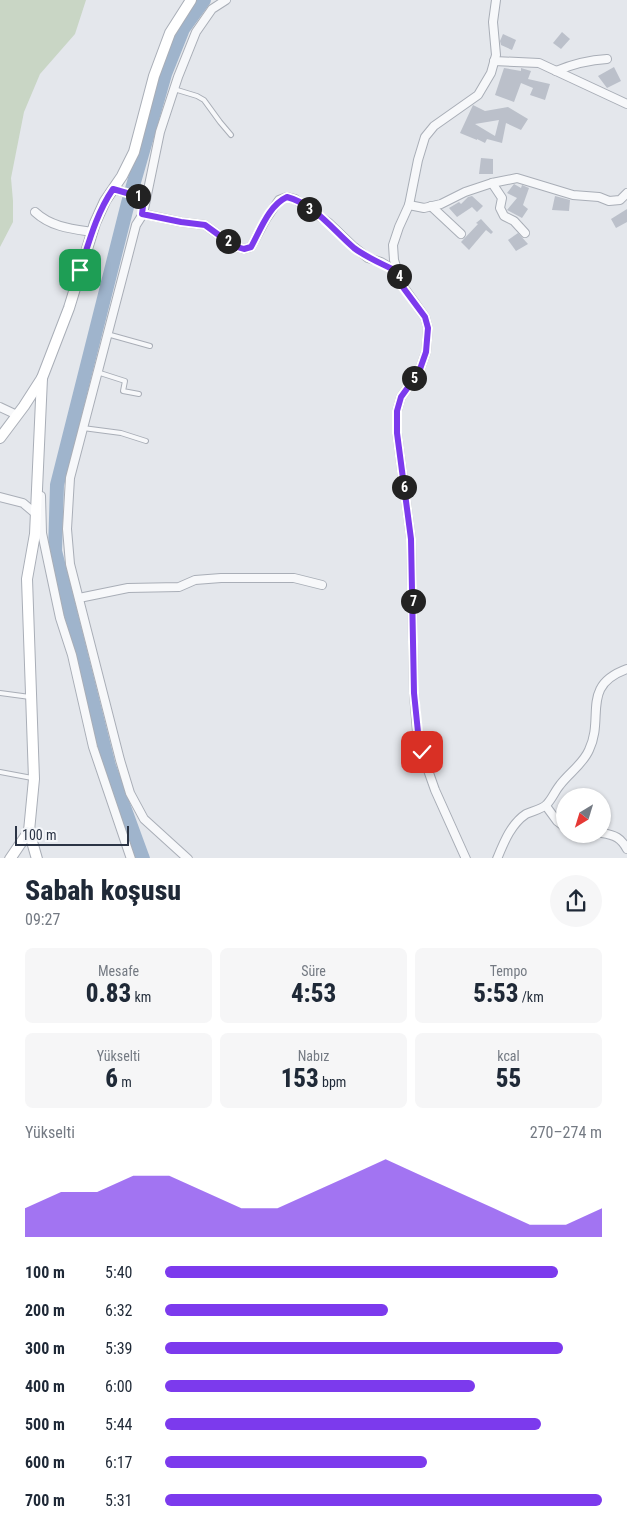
<!DOCTYPE html>
<html lang="tr">
<head>
<meta charset="utf-8">
<style>
  body { margin:0; font-family:"Roboto Condensed",sans-serif; background:#f6f6f7; color:#1f2937; height:100vh; display:flex; flex-direction:column; font-size:19px; white-space:nowrap }
  * { box-sizing:border-box; margin:0 }
  p { font-size:16px; color:#747a83 }
  .icon { flex:none; width:28px; height:28px; fill:none; stroke:currentColor; stroke-width:2; stroke-linecap:round; stroke-linejoin:round }
  .map { position:relative; height:858px; overflow:hidden }
  .panel { display:flex; flex-direction:column; background:#fff; flex:1 }
  .panel>* { flex:none }
  .needle { width:32px; rotate:218deg }
  .controls { position:absolute; left:556px; top:788px; display:grid; gap:10px }
  .controls a { display:grid; place-items:center; width:55px; height:55px; border-radius:50%; background:#fff; box-shadow:0 1px 4px #0004; font-size:25px }
  .scale { position:absolute; left:15px; bottom:12px; width:114px; box-sizing:border-box; padding-left:5px; border:2px solid #2b3445; border-top:0; font-size:14px; line-height:18px; white-space:nowrap; color:#2b3445; -webkit-text-stroke:4px #f4f6f9; paint-order:stroke }
  .pin { position:absolute; display:grid; place-items:center; width:42px; height:42px; color:#fff; margin:-21px; border-radius:10px; box-shadow:0 2px 8px #0006 }
  .km { position:absolute; width:25px; height:25px; margin:-12px; border-radius:50%; background:#222; color:#fff; font-size:14px; line-height:25px; text-align:center }
  .round { display:grid; place-items:center; flex:none; width:52px; height:52px; border-radius:26px; background:#f6f6f7 }
  .head { display:flex; align-items:center; justify-content:space-between; height:85px; padding:0 25px }
  h1 { font-size:28px; font-weight:800; line-height:38px }
  .stats { display:grid; grid-template-columns:repeat(3,1fr); gap:8px; height:85px; padding:5px 25px }
  .stats div { display:grid; align-content:center; border-radius:8px; background:#f6f6f7; text-align:center }
  .stats b { font-size:25px; font-weight:800 }
  .stats small { font-size:14px; font-weight:400 }
  .stats p { font-size:14px }
  .chart { height:140px; padding:10px 25px }
  .chart p { display:flex; justify-content:space-between }
  .chart svg { width:100%; height:90px; margin-top:5px; fill:#7c3aed; opacity:.7 }
  ul { padding:0 25px; list-style:none; font-size:16px }
  li { display:grid; grid-template-columns:80px 60px 1fr; align-items:center; height:38px }
  li i { height:12px; border-radius:6px; background:#7c3aed }
  .map>svg:first-child { display:block }
</style>
</head>
<body>
<div class="map">
<svg width="627" height="859" viewBox="0 0 627 859">
  <rect width="100%" height="100%" fill="#e4e7ec"/>
  <!-- green -->
  <polygon fill="#c9d6c5" points="0,0 86,0 75,34 40,74 24,112 11,178 13,201 13,222 0,247"/>
  <g fill="none" stroke-linecap="round" stroke-linejoin="round">
    <!-- river -->
    <polyline stroke="#9fb4cc" stroke-width="14" points="143,859 109,766 55,551 57,485 128,203 165,74 183,29 204,0"/>
  </g>
  <!-- building -->
  <g fill="#bbc0ca" fill-rule="evenodd">
    <polygon points="562,32 570,39 561,49 553,43"/>
    <polygon points="503,34 516,40 512,50 501,45 500,41"/>
    <polygon points="614,67 621,81 607,88 598,76"/>
    <polygon points="504,68 521,71 521,68 531,71 528,79 550,84 545,100 530,95 533,88 521,83 514,102 495,95"/>
    <path d="M473,105L485,111L508,107L528,119L521,130L506,123L502,143L487,139L485,143L477,139V140L460,133ZM499,120L495,136L475,124Z"/>
    <polygon points="481,158 493,159 493,174 479,174"/>
    <polygon points="514,184 521,188 522,185 529,188 523,205 528,209 522,218 507,210 517,198 507,193"/>
    <polygon points="472,196 483,206 477,212 472,207 457,217 449,208 459,202 461,204 468,197"/>
    <polygon points="555,196 570,200 569,211 552,210"/>
    <polygon points="627,209 627,222 616,228 611,219"/>
    <polygon points="481,219 493,232 491,234 486,230 469,250 461,242 478,224 476,223"/>
    <polygon points="518,233 528,244 516,251 508,240"/>
  </g>
  <g fill="none" stroke-linecap="round" stroke-linejoin="round">
    <defs>
      <g id="lane">
        <polyline points="174,89 197,96 204,100 220,122 231,135"/>
        <polyline points="107,334 150,346"/>
        <polyline points="97,372 125,381 123,391 139,394"/>
        <polyline points="83,428 121,433 146,441"/>
        <polyline points="0,693 30,697"/>
        <polyline points="0,772 32,778"/>
      </g>
      <g id="street">
        <polyline points="494,61 539,63 627,104"/>
        <path d="M556,71C573,64 589,60 607,59"/>
        <polyline points="492,183 502,198 500,208 504,216 514,221 525,233"/>
        <polyline points="113,189 145,198"/>
        <polyline points="409,205 424,208 441,204 465,192 492,183 517,178 573,195 599,197 609,201 620,200 627,193"/>
        <polyline points="431,206 461,234"/>
        <path d="M35,212C51,227 72,229 92,232"/>
        <polyline points="143,214 181,222 205,225 234,246 244,249 251,247 266,219 279,200 287,197 295,199 329,223 354,247 368,258 381,262 398,272"/>
        <polyline points="0,407 17,415"/>
        <polyline points="41,496 42,533 60,618 72,655 93,747 131,859"/>
        <polyline points="0,497 23,503 36,514"/>
        <polyline points="79,598 128,588 179,587 195,580 221,578 294,578 322,585"/>
        <polyline points="546,806 557,821 565,827"/>
        <path d="M602,833C615,835 621,838 627,849"/>
        <polyline points="188,859 144,819 130,793 120,760 70,564 67,529 70,478 128,256 136,225 143,214 160,132 178,77 196,32 212,9 226,0"/>
        <polyline points="466,859 435,790 422,753 417,732 414,693 411,539 397,433 397,411 401,397 419,372 426,352 428,328 425,317 402,285 394,260 393,245 399,227 409,205 418,160 425,137 434,126 478,95 491,73 496,55 493,22 496,0"/>
        <path d="M497,859C504,842 511,824 526,814C532,811 543,809 547,804C552,799 555,791 560,785C569,773 583,764 589,750C605,717 580,686 627,669"/>
      </g>
      <g id="secondary">
        <polyline points="0,438 24,406 42,378 69,308 95,223 105,201 122,176 134,152 154,76 170,33 191,0"/>
        <polyline points="10,859 29,831"/>
        <polyline points="37,859 29,831 34,779 27,579 35,534 42,378"/>
      </g>
    </defs>
    <!-- lane casing -->
    <use href="#lane" stroke="#a9aeb7" stroke-width="6"/>
    <!-- street casing -->
    <use href="#street" stroke="#a9aeb7" stroke-width="10"/>
    <!-- secondary casing -->
    <use href="#secondary" stroke="#a9aeb7" stroke-width="12"/>
    <!-- lane -->
    <use href="#lane" stroke="#f7f8fa" stroke-width="4"/>
    <!-- street -->
    <use href="#street" stroke="#f7f8fa" stroke-width="8"/>
    <!-- secondary -->
    <use href="#secondary" stroke="#fff" stroke-width="10"/>
  </g>
  <g fill="none" stroke-linecap="round" stroke-linejoin="round">
    <defs>
      <path id="route" d="M80,270C89,242 96,214 113,189L144,198L142,214L181,222L205,225L234,246L244,249L251,247C260,231 269,205 287,197C314,204 333,230 354,248C367,258 383,264 398,272L402,286L425,317L428,328L426,352L419,372L401,397L397,411V433L411,539L414,693L418,732L422,752"/>
    </defs>
    <!-- route casing -->
    <use href="#route" stroke="#fff" stroke-width="10"/>
    <!-- route -->
    <use href="#route" stroke="#7c3aed" stroke-width="6"/>
  </g>
</svg>
<div class="controls">
<a><svg class="needle" viewBox="-14 -14 28 28"><path d="M0-13l5 13h-10z" fill="#e53935"/><path d="M0 13l5-13h-10z" fill="#747a83"/></svg></a>
</div>
<div class="scale">100 m</div>
<div class="pin" style="left:80px;top:270px;background:#1e9e55"><svg class="icon" aria-label="arrive" viewBox="0 0 24 24"><path d="M6 21V4h12l-3 4 3 4H6"/></svg></div>
<div class="pin" style="left:422px;top:752px;background:#d93025"><svg class="icon" aria-label="check" viewBox="0 0 24 24"><path d="M5 12l5 5 9-10"/></svg></div>
<b class="km" style="left:138px;top:196px">1</b>
<b class="km" style="left:228px;top:241px">2</b>
<b class="km" style="left:309px;top:209px">3</b>
<b class="km" style="left:399px;top:276px">4</b>
<b class="km" style="left:414px;top:378px">5</b>
<b class="km" style="left:404px;top:487px">6</b>
<b class="km" style="left:413px;top:601px">7</b>
</div>
<section class="panel">
<div class="head"><div><h1>Sabah koşusu</h1><p>09:27</p></div><a class="round"><svg class="icon" aria-label="share" viewBox="0 0 24 24"><path d="M12 15V3M7 8l5-5 5 5M5 13v7h14v-7"/></svg></a></div>
<div class="stats">
<div><p>Mesafe</p><b>0.83<small> km</small></b></div>
<div><p>Süre</p><b>4:53</b></div>
<div><p>Tempo</p><b>5:53<small> /km</small></b></div>
</div>
<div class="stats">
<div><p>Yükselti</p><b>6<small> m</small></b></div>
<div><p>Nabız</p><b>153<small> bpm</small></b></div>
<div><p>kcal</p><b>55</b></div>
</div>
<div class="chart"><p><span>Yükselti</span>270–274 m</p>
<svg viewBox="0 0 160 44" preserveAspectRatio="none"><path d="M0 44V30L10 22L20 22L30 14L40 14L50 22L60 30L70 30L80 22L90 14L100 6L110 14L120 22L130 30L140 38L150 38L160 30V44z"/></svg>
</div>
<ul>
<li><b>100 m</b>5:40<i style="width:90%"></i></li>
<li><b>200 m</b>6:32<i style="width:51%"></i></li>
<li><b>300 m</b>5:39<i style="width:91%"></i></li>
<li><b>400 m</b>6:00<i style="width:71%"></i></li>
<li><b>500 m</b>5:44<i style="width:86%"></i></li>
<li><b>600 m</b>6:17<i style="width:60%"></i></li>
<li><b>700 m</b>5:31<i style="width:100%"></i></li>
</ul>
</section>
</body>
</html>
